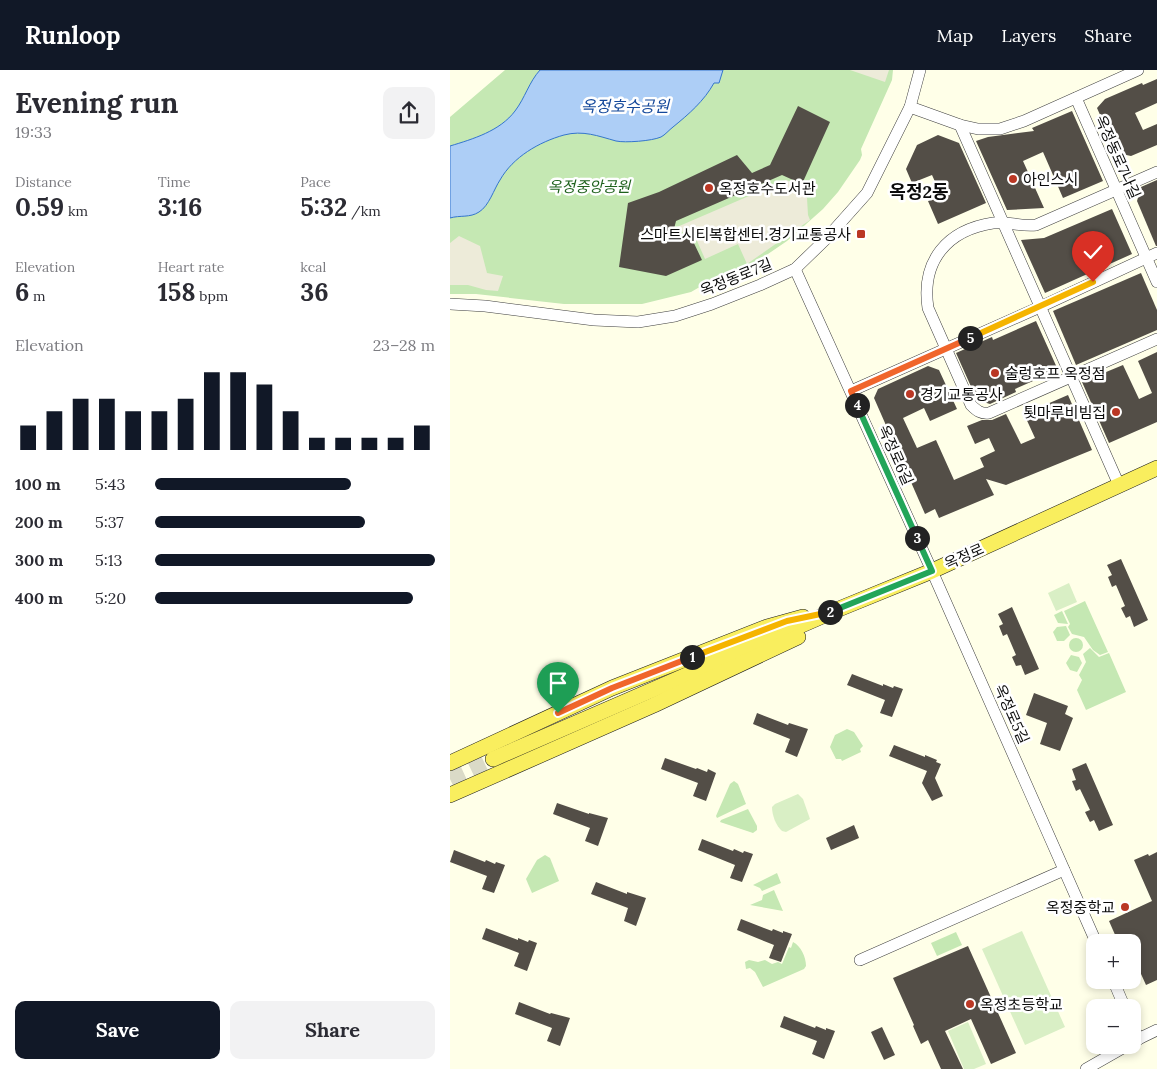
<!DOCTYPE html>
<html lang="en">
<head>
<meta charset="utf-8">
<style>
  body { margin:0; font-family:Lora,"Noto Sans KR",serif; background:#f2f2f3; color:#2b2b33; height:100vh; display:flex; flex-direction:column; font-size:19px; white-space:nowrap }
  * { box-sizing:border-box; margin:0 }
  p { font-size:16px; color:#7c7c81 }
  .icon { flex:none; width:28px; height:28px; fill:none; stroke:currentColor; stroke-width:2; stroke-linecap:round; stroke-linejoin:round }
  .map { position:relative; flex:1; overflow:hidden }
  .details { display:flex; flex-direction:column; background:#fff; width:450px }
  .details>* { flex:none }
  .tools { position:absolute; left:636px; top:864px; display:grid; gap:10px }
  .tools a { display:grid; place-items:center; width:55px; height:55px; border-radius:10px; background:#fff; box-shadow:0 2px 8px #0003; font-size:25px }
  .pin { position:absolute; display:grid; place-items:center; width:42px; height:42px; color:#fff; margin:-51px -21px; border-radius:50% 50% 50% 0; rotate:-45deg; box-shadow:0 0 5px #0007 }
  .pin .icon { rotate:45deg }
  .km { position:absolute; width:25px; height:25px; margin:-12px; border-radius:50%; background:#222; color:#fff; font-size:14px; line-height:25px; text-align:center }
  .round { display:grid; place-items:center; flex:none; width:52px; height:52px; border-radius:10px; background:#f2f2f3 }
  .summary { display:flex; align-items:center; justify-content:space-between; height:85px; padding:0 15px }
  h1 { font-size:28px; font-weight:700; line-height:38px }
  .stats { display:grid; grid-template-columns:repeat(3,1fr); gap:8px; height:85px; padding:5px 15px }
  .stats div { display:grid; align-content:center }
  .stats b { font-size:25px; font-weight:700 }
  .stats small { font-size:14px; font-weight:400 }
  .stats p { font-size:14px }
  .chart { height:140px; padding:10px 15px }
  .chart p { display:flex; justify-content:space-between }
  .chart svg { width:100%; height:90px; margin-top:5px; stroke:#111827; stroke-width:6 }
  .button { display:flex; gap:10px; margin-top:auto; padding:10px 15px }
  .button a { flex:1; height:58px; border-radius:10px; background:#111827; color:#fff; font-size:20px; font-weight:700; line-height:58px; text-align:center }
  .button a+a { background:#f2f2f3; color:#2b2b33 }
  ul { padding:0 15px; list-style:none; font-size:16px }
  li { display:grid; grid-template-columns:80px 60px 1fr; align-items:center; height:38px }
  li i { height:12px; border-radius:6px; background:#111827 }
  header { display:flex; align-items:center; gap:30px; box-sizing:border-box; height:70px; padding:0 25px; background:#111827; color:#fff }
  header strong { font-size:24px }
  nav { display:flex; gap:28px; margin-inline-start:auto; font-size:18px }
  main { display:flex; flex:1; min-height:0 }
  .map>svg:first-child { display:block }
</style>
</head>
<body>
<header>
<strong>Runloop</strong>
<nav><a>Map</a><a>Layers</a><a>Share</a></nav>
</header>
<main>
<section class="details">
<div class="summary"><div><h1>Evening run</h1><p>19:33</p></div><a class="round"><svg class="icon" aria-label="share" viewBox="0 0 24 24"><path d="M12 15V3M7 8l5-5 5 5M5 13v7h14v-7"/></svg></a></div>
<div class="stats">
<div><p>Distance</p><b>0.59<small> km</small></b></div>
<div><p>Time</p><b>3:16</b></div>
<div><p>Pace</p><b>5:32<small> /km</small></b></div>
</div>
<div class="stats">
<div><p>Elevation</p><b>6<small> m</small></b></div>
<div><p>Heart rate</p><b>158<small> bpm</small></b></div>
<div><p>kcal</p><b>36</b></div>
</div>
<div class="chart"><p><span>Elevation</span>23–28 m</p>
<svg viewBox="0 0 160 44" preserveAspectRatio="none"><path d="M5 44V32M15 44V25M25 44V19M35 44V19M45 44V25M55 44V25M65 44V19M75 44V6M85 44V6M95 44V12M105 44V25M115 44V38M125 44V38M135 44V38M145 44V38M155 44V32"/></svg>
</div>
<ul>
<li><b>100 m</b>5:43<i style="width:70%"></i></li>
<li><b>200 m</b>5:37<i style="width:75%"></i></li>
<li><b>300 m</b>5:13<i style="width:100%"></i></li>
<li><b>400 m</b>5:20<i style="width:92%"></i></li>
</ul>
<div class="button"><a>Save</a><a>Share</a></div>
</section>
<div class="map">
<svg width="707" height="999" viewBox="0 0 707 999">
  <rect width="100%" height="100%" fill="#ffffe8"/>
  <!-- green -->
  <g fill="#c5e8b3">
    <polygon points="55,0 443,0 442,10 411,79 412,85 410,90 388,122 373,139 337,171 296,199 285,204 267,207 241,222 192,234 114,234 26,224 0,224 0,47"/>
    <polygon points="635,531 658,582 650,585 643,580 634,567 622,564 618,557 620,554 614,541"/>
    <polygon points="612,541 618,554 608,553 604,545"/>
    <polygon points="616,556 620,565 614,571 607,571 603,562 607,557"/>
    <circle cx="626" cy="575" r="7"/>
    <polygon points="640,578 649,587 659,583 676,622 636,640 627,620 632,610 629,605 636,592 633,584"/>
    <polygon points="621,585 629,587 632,593 627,602 620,600 616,593"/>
    <polygon points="397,659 404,662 413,676 410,679 411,682 392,691 391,689 386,689 380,677 385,665"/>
    <polygon points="284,711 288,714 296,734 267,748 266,746 280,714"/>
    <polygon points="298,739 307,756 307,760 303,763 270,752 271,750"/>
    <polygon points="95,785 100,788 109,811 82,823 76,809 87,790"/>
    <polygon points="327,803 331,813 312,821 310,818 303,815"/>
    <polygon points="324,820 333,841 300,835 312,830 313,825"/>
    <polygon points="506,862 512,875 487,886 481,873"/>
    <path d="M343,872C351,876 356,887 356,896L354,899L313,917L305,902L300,898L296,899L295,892L299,890L308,892L315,890L322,894L328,892L332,894L339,877L341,878Z"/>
  </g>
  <!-- pitch -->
  <g fill="#d9efc5">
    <polygon points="619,513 627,532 606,541 598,523"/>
    <path d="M348,724L353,729L360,749L336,762L332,761C326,756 322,745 322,737L325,734Z"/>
    <polygon points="572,861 615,957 575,975 532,879"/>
    <polygon points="518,952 536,994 524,999 514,999 498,961"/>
  </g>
  <!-- plaza -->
  <g fill="#edebd9">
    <polygon points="400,0 439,0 435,12"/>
    <polygon points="336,110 350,115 351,124 357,128 358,145 360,150 297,194 288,174 255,189 244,164 227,161 227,157"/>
    <polygon points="9,166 30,176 37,203 53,206 48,221 36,220 18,215 0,215 0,173"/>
  </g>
  <!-- water -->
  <path fill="#adcef6" stroke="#3475cd" d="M90,0H273L269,13H264C254,31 239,44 223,57C219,60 215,65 211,67C202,71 175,73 166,71C148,66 133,60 114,65C89,72 63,87 50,110C44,119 39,136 29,142C20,148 10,145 0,148V76C23,69 50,61 65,41C75,28 79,12 90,0Z"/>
  <!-- building -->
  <g fill="#534e47">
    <polygon points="707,9 707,33 685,43 693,60 707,54 707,75 681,86 667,83 647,38 655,29 692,13 693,15"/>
    <polygon points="348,36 380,52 352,114 332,105 226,151 223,163 241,167 252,190 216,206 169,197 178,133 209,122 287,85 302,103 320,95"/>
    <polygon points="622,41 653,111 613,128 593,82 573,91 594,138 557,140 526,71 538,67 584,61 582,58"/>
    <polygon points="488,65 509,73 536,133 488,154 478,131 491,125 482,105 462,113 456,99 467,75"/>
    <polygon points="707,110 707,176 706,176 687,131 691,117"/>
    <polygon points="662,139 682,184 595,223 571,170 594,168"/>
    <polygon points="691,203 707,240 707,260 626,295 603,241"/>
    <polygon points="586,251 608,300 565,319 566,322 540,334 527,330 506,283 542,267 543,270"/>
    <polygon points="707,282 707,352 659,373 632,312 673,295 689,329 702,323 688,291"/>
    <polygon points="478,296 489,300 507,339 480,351 474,338 453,348 467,378 486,370 504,410 534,397 530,388 545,381 539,368 525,374 517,356 532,350 542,350 556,344 571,374 585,368 574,344 618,325 642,380 556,415 536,409 544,425 489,448 485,439 475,444 424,328 428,319"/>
    <polygon points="671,489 698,550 684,557 680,546 676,548 671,538 675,536 666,515 662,517 658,507 662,505 657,495"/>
    <polygon points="562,537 589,599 575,605 571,595 566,596 562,587 566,585 557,564 553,566 549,556 553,554 548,544"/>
    <polygon points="402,604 433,616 433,614 443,618 444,616 453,619 442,647 430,643 435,630 397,615"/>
    <polygon points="584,623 618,636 615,644 623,648 610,681 590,674 597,653 576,645"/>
    <polygon points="307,643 338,655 339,653 358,659 347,687 335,682 340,669 303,654"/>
    <polygon points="444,675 475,687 475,685 487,690 486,692 491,694 485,708 493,726 482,731 472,713 477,701 439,686"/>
    <polygon points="215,688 246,699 247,698 257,702 258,699 266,703 256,731 243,726 248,713 211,699"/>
    <polygon points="636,693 663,755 649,761 644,750 640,752 635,742 640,740 630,719 626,721 622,711 626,710 622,699"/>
    <polygon points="107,733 139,744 139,743 158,748 148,776 135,771 140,758 103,744"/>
    <polygon points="404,755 409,768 381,780 376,768"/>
    <polygon points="252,769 283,781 284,779 293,783 294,781 303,784 292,812 280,808 285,795 248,780"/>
    <polygon points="4,780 35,792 36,790 45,794 46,792 55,795 44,823 32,819 37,806 0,792"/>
    <polygon points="707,782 707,910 696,915 682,884 682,872 678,872 674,864 666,867 659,851 702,831 684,790 698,784 699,786"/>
    <polygon points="146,812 177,824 177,822 196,828 186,856 174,851 178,838 141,824"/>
    <polygon points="291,849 322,861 323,859 333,863 333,861 342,864 331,892 319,888 324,875 287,860"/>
    <polygon points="36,858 68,870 68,868 78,872 79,870 87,873 77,901 64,896 69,883 32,869"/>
    <polygon points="518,876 566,983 541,994 521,949 495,961 513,999 491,999 478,970 471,974 463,956 464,955 443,908"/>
    <polygon points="69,932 100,944 101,943 120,948 110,976 97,971 102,958 65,944"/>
    <polygon points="334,946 365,958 366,956 376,960 376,958 385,961 374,989 362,984 367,971 330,957"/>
    <polygon points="432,957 445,985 434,990 421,962"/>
  </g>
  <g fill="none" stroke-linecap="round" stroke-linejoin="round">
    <!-- major-tunnel -->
    <polyline stroke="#dadac7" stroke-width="15" stroke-dasharray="15 8" stroke-linecap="butt" points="0,709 43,689"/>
    <defs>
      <g id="minor">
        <polyline points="626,28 707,212"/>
        <polyline points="460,37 510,55 528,59 550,59 574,51 688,0"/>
        <polyline points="510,55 669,415"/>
        <path d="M707,102L586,155C572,157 557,151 543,153C497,160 471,191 478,238L521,335C527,341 531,344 539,343L707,269"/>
        <polyline points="345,199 482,501 646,872"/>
        <polyline points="0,234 35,236 144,250 188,252 225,246 262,234 310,215 345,199 376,169 417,123 460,37 470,0"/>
        <polyline points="401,321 590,237 707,183"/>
        <polyline points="410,890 614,800"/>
        <polyline points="663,910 675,938"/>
        <polyline points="682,955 689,969"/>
        <polyline points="682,972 707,960"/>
        <polyline points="636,999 678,975"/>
      </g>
      <g id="major">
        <polyline points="43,689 384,541 482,501 707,398"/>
        <polyline points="0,693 162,618 317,557 353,547"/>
        <polyline points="0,725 204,635 348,567"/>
      </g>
    </defs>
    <!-- minor casing -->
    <use href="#minor" stroke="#3e3e3e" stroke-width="12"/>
    <!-- major casing -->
    <use href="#major" stroke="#1c1c1c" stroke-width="16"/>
    <!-- minor -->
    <use href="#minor" stroke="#fff" stroke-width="11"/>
    <!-- major -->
    <use href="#major" stroke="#f9ee5e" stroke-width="15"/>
  </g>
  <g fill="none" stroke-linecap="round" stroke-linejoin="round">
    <defs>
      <polyline id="split-1" points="108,643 162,618 242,587"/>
      <polyline id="split-2" points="242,587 337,551 380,542"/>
      <polyline id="split-3" points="380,542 482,501 467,468"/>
      <polyline id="split-4" points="407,335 467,468"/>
      <polyline id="split-5" points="407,335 401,321 520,268"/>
      <polyline id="split-6" points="520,268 643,212"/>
    </defs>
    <!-- split-1 casing -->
    <use href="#split-1" stroke="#fff" stroke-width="10"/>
    <!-- split-2 casing -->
    <use href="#split-2" stroke="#fff" stroke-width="10"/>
    <!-- split-3 casing -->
    <use href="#split-3" stroke="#fff" stroke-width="10"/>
    <!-- split-4 casing -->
    <use href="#split-4" stroke="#fff" stroke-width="10"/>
    <!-- split-5 casing -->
    <use href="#split-5" stroke="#fff" stroke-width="10"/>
    <!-- split-6 casing -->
    <use href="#split-6" stroke="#fff" stroke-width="10"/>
    <!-- split-1 -->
    <use href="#split-1" stroke="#f0652b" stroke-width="6"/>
    <!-- split-2 -->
    <use href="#split-2" stroke="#f5b400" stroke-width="6"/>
    <!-- split-3 -->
    <use href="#split-3" stroke="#22a559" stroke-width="6"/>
    <!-- split-4 -->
    <use href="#split-4" stroke="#22a559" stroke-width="6"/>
    <!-- split-5 -->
    <use href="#split-5" stroke="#f0652b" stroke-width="6"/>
    <!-- split-6 -->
    <use href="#split-6" stroke="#f5b400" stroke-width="6"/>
  </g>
  <!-- markers -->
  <g fill="#ba3724" stroke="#fff" stroke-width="2">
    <circle cx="563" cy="109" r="5"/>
    <circle cx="259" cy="118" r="5"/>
    <rect x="406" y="159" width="10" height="10" rx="2.5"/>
    <circle cx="545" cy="303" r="5"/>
    <circle cx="460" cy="324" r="5"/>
    <circle cx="666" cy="342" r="5"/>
    <circle cx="675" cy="837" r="5"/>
    <circle cx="520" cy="934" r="5"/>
  </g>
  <g text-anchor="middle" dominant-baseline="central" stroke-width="5" stroke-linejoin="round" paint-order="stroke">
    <!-- street labels -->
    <g font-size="15" fill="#0b0b0b" stroke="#fff">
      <text transform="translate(668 87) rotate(66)">옥정동로7나길</text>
      <text transform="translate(286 207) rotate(-22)">옥정동로7길</text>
      <text transform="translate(446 385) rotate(66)">옥정로6길</text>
      <text transform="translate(514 486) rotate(-24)">옥정로</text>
      <text transform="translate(562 644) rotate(66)">옥정로5길</text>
    </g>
    <!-- poi labels -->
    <g font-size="15" fill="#0b0b0b" stroke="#fff" text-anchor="start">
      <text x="573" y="109">아인스시</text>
      <text x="269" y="118">옥정호수도서관</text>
      <text x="401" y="164" text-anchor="end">스마트시티복합센터.경기교통공사</text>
      <text x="555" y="303">술렁호프 옥정점</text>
      <text x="470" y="324">경기교통공사</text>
      <text x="656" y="342" text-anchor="end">툇마루비빔집</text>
      <text x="665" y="837" text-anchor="end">옥정중학교</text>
      <text x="530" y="934">옥정초등학교</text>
    </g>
    <!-- park labels -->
    <g font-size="15" font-style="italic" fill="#1e611c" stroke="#fff">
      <text x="139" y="116">옥정중앙공원</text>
    </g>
    <!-- water labels -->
    <g font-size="16" font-style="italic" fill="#15499b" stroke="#fff">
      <text x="175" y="36">옥정호수공원</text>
    </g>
    <!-- quarter labels -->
    <g font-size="18" font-weight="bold" fill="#0b0b0b" stroke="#fff">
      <text x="469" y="121">옥정2동</text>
    </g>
  </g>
</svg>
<div class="tools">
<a>+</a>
<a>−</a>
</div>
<div class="pin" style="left:108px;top:643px;background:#1e9e55"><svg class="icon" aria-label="arrive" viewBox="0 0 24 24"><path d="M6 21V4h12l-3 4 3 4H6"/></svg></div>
<div class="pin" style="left:643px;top:212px;background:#d93025"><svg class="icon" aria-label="check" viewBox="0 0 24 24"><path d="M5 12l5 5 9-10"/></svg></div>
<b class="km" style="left:242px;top:587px">1</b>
<b class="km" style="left:380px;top:542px">2</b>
<b class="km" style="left:467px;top:468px">3</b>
<b class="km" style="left:407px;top:335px">4</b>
<b class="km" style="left:520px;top:268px">5</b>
</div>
</main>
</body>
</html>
